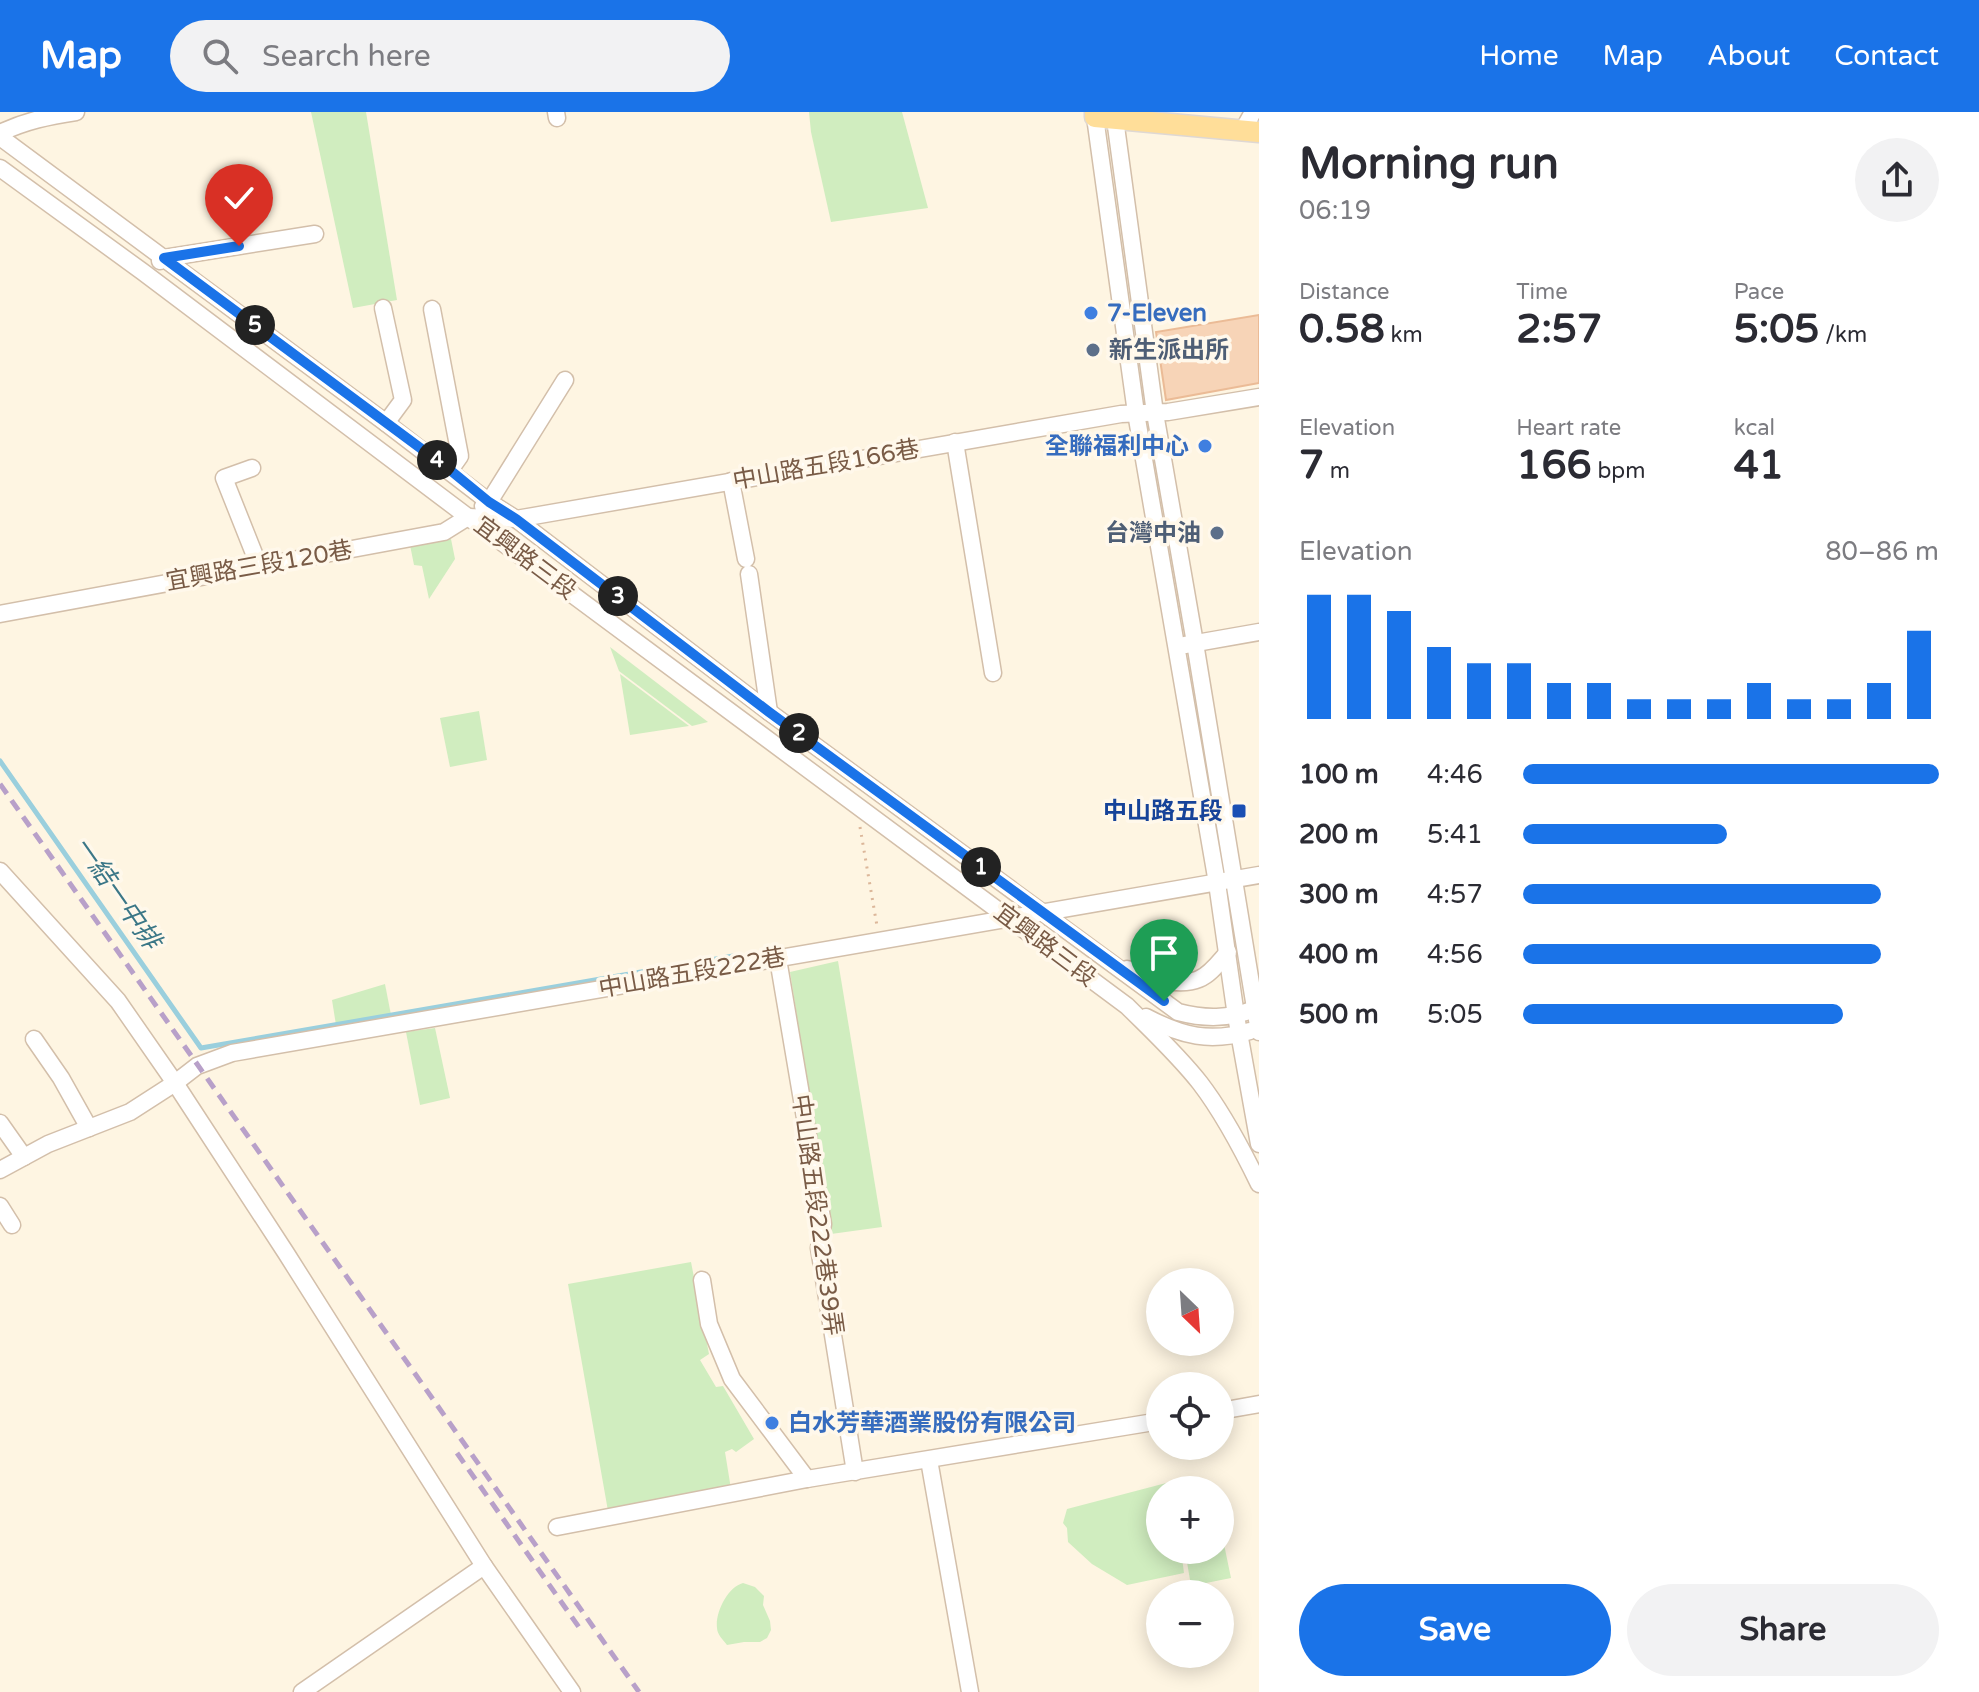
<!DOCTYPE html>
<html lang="en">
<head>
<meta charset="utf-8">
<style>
  body { margin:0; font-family:"Varela Round","Noto Sans TC",sans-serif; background:#f2f2f3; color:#2b2b33; height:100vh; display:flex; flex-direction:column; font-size:30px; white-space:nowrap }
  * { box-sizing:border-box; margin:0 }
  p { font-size:26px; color:#7c7c81 }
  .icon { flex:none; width:44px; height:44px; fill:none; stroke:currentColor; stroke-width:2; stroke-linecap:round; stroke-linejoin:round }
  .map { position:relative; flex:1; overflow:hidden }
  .drawer { display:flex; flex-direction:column; background:#fff; width:720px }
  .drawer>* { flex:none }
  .needle { width:52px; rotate:155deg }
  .fabs { position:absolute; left:1146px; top:1156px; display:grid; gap:16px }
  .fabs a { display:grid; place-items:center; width:88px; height:88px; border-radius:50%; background:#fff; box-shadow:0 4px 20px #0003; font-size:40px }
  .pin { position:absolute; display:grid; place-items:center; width:68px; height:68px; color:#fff; margin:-82px -34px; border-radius:50% 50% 50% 0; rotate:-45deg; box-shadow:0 0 8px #0007 }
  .pin .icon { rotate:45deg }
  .km { position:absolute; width:40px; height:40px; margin:-20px; border-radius:50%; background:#222; color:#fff; font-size:22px; line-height:40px; text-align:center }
  .round { display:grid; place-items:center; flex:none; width:84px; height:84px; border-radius:42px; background:#f2f2f3 }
  .summary { display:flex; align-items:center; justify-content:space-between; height:136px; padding:0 40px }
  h1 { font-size:44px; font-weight:700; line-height:60px }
  .figures { display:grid; grid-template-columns:repeat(3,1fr); gap:12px; height:136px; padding:8px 40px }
  .figures div { display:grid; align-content:center }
  .figures b { font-size:40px; font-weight:700 }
  .figures small { font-size:22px; font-weight:400 }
  .figures p { font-size:22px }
  .chart { height:224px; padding:16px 40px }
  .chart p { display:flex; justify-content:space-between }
  .chart svg { width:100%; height:144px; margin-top:8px; stroke:#1a73e8; stroke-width:6 }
  .primary-button { display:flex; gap:16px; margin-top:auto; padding:16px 40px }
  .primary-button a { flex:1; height:92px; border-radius:48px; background:#1a73e8; color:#fff; font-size:32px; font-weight:700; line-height:92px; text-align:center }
  .primary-button a+a { background:#f2f2f3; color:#2b2b33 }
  ul { padding:0 40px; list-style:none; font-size:26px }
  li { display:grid; grid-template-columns:128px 96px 1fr; align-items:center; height:60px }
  li i { height:20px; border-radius:10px; background:#1a73e8 }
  header { display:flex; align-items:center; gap:48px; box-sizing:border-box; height:112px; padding:0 40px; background:#1a73e8; color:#fff }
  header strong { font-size:38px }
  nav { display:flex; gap:44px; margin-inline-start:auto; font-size:28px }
  .search { width:560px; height:72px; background:#f2f2f3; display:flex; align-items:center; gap:20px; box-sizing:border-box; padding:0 28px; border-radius:44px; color:#7c7c81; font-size:30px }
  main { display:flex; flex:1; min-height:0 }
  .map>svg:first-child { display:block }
</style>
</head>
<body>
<header>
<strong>Map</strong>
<div class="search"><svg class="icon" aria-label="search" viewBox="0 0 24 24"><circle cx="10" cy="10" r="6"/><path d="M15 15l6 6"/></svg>Search here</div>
<nav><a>Home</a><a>Map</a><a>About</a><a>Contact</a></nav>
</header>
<main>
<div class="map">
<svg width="1259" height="1580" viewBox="0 0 1259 1580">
  <rect width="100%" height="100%" fill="#fef5e2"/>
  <!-- green -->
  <g fill="#d0edbf">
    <polygon points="311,0 366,0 397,188 353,196"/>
    <polygon points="809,0 902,0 928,96 831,110 811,20"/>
    <polygon points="451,427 455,447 429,487 422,454 414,453 410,433"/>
    <polygon points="610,535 708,610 692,614 619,559"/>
    <polygon points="620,562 689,614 630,623"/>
    <polygon points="479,599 487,648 450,655 440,606"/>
    <polygon points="838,849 882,1115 831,1122 790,860"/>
    <polygon points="385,872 391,903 336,913 332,888"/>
    <polygon points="435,916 450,986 420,993 406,920"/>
    <polygon points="691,1150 709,1242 700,1248 716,1275 723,1274 754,1327 736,1340 732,1337 725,1340 731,1377 608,1399 568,1172"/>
    <polygon points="1170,1370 1171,1378 1160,1378 1160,1438 1181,1438 1184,1461 1127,1473 1092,1452 1068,1430 1067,1416 1063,1411 1067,1397"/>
    <polygon points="1220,1413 1231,1466 1191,1474 1185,1438 1220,1438"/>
    <path d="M743,1471L755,1475L764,1484L763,1493L770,1509L771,1518L767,1526L760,1530H744L727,1533C723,1528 717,1522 717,1516C715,1500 728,1475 743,1471Z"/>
  </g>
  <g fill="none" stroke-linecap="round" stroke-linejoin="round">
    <!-- stream -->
    <polyline stroke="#9acfdd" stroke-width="5" points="0,649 201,936 739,843"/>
  </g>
  <!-- building -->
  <polygon fill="#f7d4b7" stroke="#ebbb96" stroke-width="2" points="1259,203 1259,271 1166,288 1156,220"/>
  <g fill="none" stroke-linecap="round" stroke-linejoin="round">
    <defs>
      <g id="minor">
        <polyline points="556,0 557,6"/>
        <polyline points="1095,5 1136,301 1217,771 1236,904 1259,1032"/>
        <polyline points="1115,7 1155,301 1195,531 1259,920"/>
        <polyline points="1243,18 1253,0"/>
        <path d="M0,21C25,9 49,4 76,0"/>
        <path d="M0,25L386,311L489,390L516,407L769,600L1178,900C1205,907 1228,907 1255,897"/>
        <path d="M0,56L143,160L468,405L1127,894C1152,919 1178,943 1200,971C1223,1001 1242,1037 1259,1072"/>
        <polyline points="160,149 164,146 315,122"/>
        <polyline points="383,196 403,288 386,311"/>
        <polyline points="432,197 460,344 450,358"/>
        <polyline points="955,330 993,561"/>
        <polyline points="252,356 224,366 259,454"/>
        <polyline points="731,369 746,447"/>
        <polyline points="483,394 489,390 565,268"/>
        <polyline points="749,462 769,600"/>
        <polyline points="0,502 444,420 468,405 516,407 1121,302 1168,300 1259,285"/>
        <polyline points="1185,533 1259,520"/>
        <polyline points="0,759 118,889 175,971 286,1141 484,1454 572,1580"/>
        <polyline points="778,847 823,1112 819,1136 855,1360"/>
        <path d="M1127,857C1148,865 1178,876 1199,867C1211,862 1219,850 1228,840"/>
        <path d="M1146,905C1182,924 1210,931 1250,919"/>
        <polyline points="34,927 61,966 89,1016"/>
        <polyline points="0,1011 24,1045"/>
        <polyline points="0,1058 48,1032 130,1000 175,971 197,954 232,941 1259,763"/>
        <polyline points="0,1094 12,1113"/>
        <polyline points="702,1168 709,1212 732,1267 807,1367 1160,1309"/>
        <polyline points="1220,1299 1259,1292"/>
        <polyline points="929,1348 970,1580"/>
        <polyline points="557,1415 807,1367"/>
        <polyline points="302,1580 484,1454"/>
      </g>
      <polyline id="major" points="1095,0 1095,5 1259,20"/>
    </defs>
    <!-- minor casing -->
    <use href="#minor" stroke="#d3bfaa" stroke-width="19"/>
    <!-- major casing -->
    <use href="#major" stroke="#dfd8d3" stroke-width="23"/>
    <!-- path -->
    <polyline stroke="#dcb79a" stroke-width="3" stroke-dasharray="2 6" stroke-linecap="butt" points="860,715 877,814"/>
    <!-- minor -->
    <use href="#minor" stroke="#fff" stroke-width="16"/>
    <!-- major -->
    <use href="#major" stroke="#ffde99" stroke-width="20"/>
    <!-- rail -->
    <g stroke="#b8a0c9" stroke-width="5" stroke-dasharray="12 8" stroke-linecap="butt">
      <polyline points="0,672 639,1580"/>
      <polyline points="457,1341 583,1521"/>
    </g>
  </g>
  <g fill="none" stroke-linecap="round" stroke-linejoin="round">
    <defs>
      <polyline id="route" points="239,134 164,146 450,358 489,390 516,407 769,600 1164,889"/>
    </defs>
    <!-- route casing -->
    <use href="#route" stroke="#fff" stroke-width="16"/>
    <!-- route -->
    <use href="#route" stroke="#1a73e8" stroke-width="10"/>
  </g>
  <!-- markers -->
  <g fill="#3f7fe0" stroke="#fff8eb" stroke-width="3">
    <circle cx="1091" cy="201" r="8"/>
    <circle cx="1205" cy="334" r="8"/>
    <circle cx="772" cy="1311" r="8"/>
  </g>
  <g fill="#5c6f8a" stroke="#fff8eb" stroke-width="3">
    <circle cx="1093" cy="238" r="8"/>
    <circle cx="1217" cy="421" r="8"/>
  </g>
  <rect fill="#1a4fb4" stroke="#fff8eb" stroke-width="3" x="1231" y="691" width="16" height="16" rx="4"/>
  <g text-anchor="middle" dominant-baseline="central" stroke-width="7" stroke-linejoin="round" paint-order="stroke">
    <!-- shop labels -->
    <g font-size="24" font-weight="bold" fill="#366cbe" stroke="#fff8eb" text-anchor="start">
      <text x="1107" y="201">7-Eleven</text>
      <text x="1189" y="334" text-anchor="end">全聯福利中心</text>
      <text x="788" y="1311">白水芳華酒業股份有限公司</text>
    </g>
    <!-- service labels -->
    <g font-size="24" font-weight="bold" fill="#4e5e75" stroke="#fff8eb" text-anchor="start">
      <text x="1109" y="238">新生派出所</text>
      <text x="1201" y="421" text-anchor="end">台灣中油</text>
    </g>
    <!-- street labels -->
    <g font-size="24" fill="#795b46" stroke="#fff8eb">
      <text transform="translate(826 353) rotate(-10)">中山路五段166巷</text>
      <text transform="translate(525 446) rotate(37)">宜興路三段</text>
      <text transform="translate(259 454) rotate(-10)">宜興路三段120巷</text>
      <text transform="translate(1045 833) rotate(37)">宜興路三段</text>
      <text transform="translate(692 861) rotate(-10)">中山路五段222巷</text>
      <text transform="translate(817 1103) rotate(82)">中山路五段222巷39弄</text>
    </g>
    <!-- transit labels -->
    <g font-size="24" font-weight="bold" fill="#164399" stroke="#fff8eb" text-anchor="end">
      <text x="1223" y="699">中山路五段</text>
    </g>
    <!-- water labels -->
    <g font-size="26" font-style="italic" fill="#3b7787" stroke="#fff8eb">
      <text transform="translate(117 781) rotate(55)">一結一中排</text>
    </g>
  </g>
</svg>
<div class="fabs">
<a><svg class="needle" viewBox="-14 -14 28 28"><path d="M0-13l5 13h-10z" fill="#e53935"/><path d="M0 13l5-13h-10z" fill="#7c7c81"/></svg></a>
<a><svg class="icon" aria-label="locate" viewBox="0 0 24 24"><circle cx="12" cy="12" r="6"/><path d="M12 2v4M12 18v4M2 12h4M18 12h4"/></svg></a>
<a>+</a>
<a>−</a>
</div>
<div class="pin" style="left:1164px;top:889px;background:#1e9e55"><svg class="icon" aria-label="arrive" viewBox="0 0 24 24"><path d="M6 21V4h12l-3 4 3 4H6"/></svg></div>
<div class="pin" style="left:239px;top:134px;background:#d93025"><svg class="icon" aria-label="check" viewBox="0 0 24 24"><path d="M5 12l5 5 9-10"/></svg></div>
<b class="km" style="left:981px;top:755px">1</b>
<b class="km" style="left:799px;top:621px">2</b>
<b class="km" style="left:618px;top:484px">3</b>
<b class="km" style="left:437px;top:348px">4</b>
<b class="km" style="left:255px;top:213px">5</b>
</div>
<section class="drawer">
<div class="summary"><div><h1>Morning run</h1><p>06:19</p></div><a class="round"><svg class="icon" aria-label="share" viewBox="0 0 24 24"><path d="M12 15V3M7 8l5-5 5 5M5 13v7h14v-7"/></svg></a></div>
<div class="figures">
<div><p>Distance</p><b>0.58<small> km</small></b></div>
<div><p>Time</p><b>2:57</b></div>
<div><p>Pace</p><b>5:05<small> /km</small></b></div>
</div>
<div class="figures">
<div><p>Elevation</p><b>7<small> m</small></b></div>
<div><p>Heart rate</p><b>166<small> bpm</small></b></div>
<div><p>kcal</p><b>41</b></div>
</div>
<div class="chart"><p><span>Elevation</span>80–86 m</p>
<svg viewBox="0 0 160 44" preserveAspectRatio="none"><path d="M5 44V6M15 44V6M25 44V11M35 44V22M45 44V27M55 44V27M65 44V33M75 44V33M85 44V38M95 44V38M105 44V38M115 44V33M125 44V38M135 44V38M145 44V33M155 44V17"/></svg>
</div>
<ul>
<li><b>100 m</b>4:46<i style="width:100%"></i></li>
<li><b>200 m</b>5:41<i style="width:49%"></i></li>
<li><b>300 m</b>4:57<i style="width:86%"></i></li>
<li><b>400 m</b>4:56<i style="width:86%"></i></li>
<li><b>500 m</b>5:05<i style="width:77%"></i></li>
</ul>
<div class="primary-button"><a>Save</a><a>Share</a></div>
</section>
</main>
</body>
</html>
